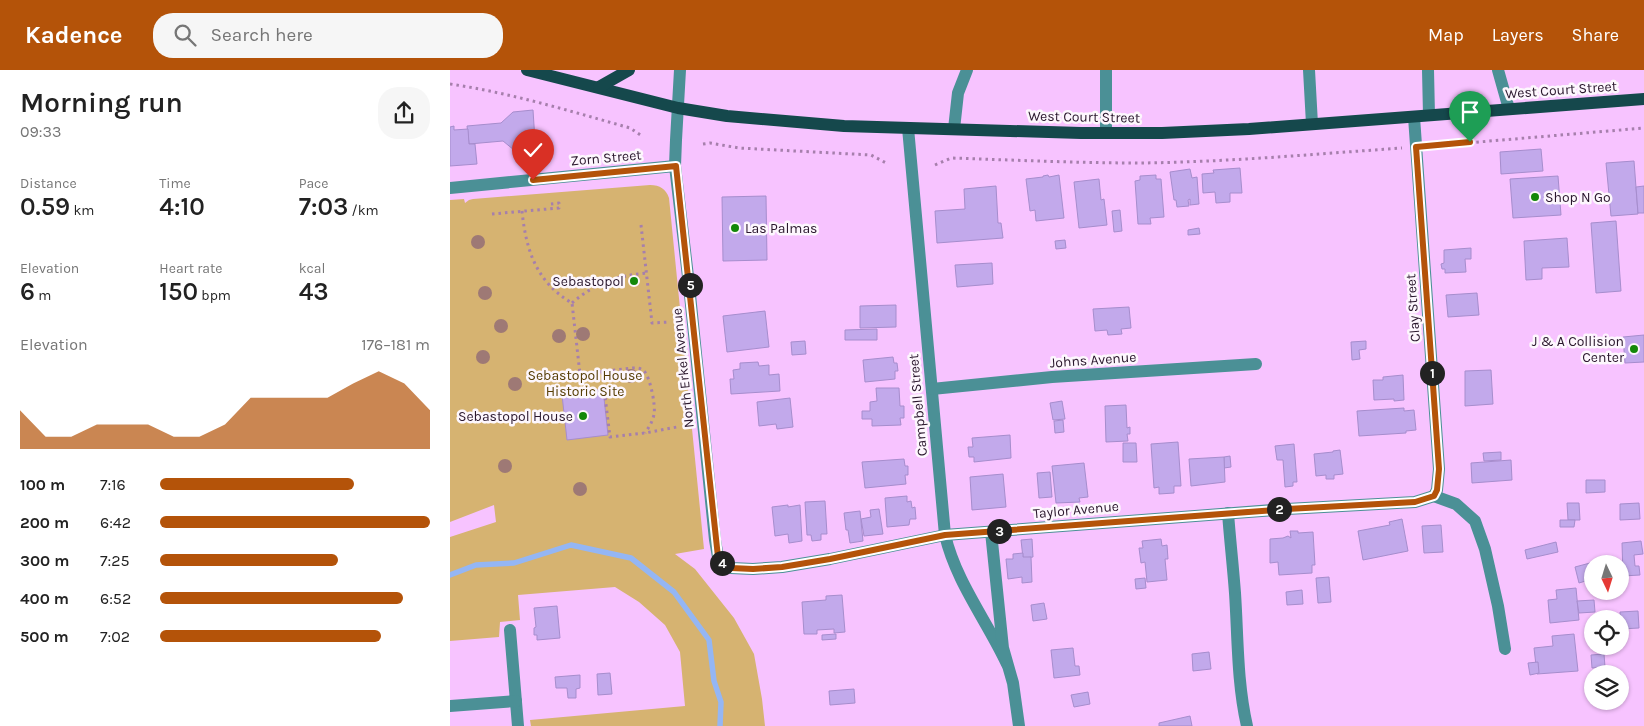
<!DOCTYPE html>
<html lang="en">
<head>
<meta charset="utf-8">
<style>
  body { margin:0; font-family:Karla,sans-serif; background:#f6f6f6; color:#222; height:100vh; display:flex; flex-direction:column; font-size:19px; white-space:nowrap }
  * { box-sizing:border-box; margin:0 }
  p { font-size:16px; color:#767676 }
  .icon { flex:none; width:28px; height:28px; fill:none; stroke:currentColor; stroke-width:2; stroke-linecap:round; stroke-linejoin:round }
  .map { position:relative; flex:1; overflow:hidden }
  .sheet { display:flex; flex-direction:column; background:#fff; width:450px }
  .sheet>* { flex:none }
  .needle { width:32px; rotate:176deg }
  .buttons { position:absolute; left:1134px; top:485px; display:grid; gap:10px }
  .buttons a { display:grid; place-items:center; width:45px; height:45px; border-radius:50%; background:#fff; box-shadow:0 1px 4px #0004; font-size:25px }
  .pin { position:absolute; display:grid; place-items:center; width:42px; height:42px; color:#fff; margin:-51px -21px; border-radius:50% 50% 50% 0; rotate:-45deg; box-shadow:0 0 5px #0007 }
  .pin .icon { rotate:45deg }
  .km { position:absolute; width:25px; height:25px; margin:-12px; border-radius:50%; background:#222; color:#fff; font-size:14px; line-height:25px; text-align:center }
  .round { display:grid; place-items:center; flex:none; width:52px; height:52px; border-radius:20px; background:#f6f6f6 }
  .head { display:flex; align-items:center; justify-content:space-between; height:85px; padding:0 20px }
  h1 { font-size:28px; font-weight:600; line-height:38px }
  .stats { display:grid; grid-template-columns:repeat(3,1fr); gap:8px; height:85px; padding:5px 20px }
  .stats div { display:grid; align-content:center }
  .stats b { font-size:25px; font-weight:600 }
  .stats small { font-size:14px; font-weight:400 }
  .stats p { font-size:14px }
  .chart { height:140px; padding:10px 20px }
  .chart p { display:flex; justify-content:space-between }
  .chart svg { width:100%; height:90px; margin-top:5px; fill:#b45309; opacity:.7 }
  ul { padding:0 20px; list-style:none; font-size:16px }
  li { display:grid; grid-template-columns:80px 60px 1fr; align-items:center; height:38px }
  li i { height:12px; border-radius:6px; background:#b45309 }
  header { display:flex; align-items:center; gap:30px; box-sizing:border-box; height:70px; padding:0 25px; background:#b45309; color:#fff }
  header strong { font-size:24px }
  nav { display:flex; gap:28px; margin-inline-start:auto; font-size:18px }
  .search { width:350px; height:45px; background:#f6f6f6; display:flex; align-items:center; gap:12px; box-sizing:border-box; padding:0 18px; border-radius:20px; color:#767676; font-size:19px }
  main { display:flex; flex:1; min-height:0 }
  .map>svg:first-child { display:block }
</style>
</head>
<body>
<header>
<strong>Kadence</strong>
<div class="search"><svg class="icon" aria-label="search" viewBox="0 0 24 24"><circle cx="10" cy="10" r="6"/><path d="M15 15l6 6"/></svg>Search here</div>
<nav><a>Map</a><a>Layers</a><a>Share</a></nav>
</header>
<main>
<section class="sheet">
<div class="head"><div><h1>Morning run</h1><p>09:33</p></div><a class="round"><svg class="icon" aria-label="share" viewBox="0 0 24 24"><path d="M12 15V3M7 8l5-5 5 5M5 13v7h14v-7"/></svg></a></div>
<div class="stats">
<div><p>Distance</p><b>0.59<small> km</small></b></div>
<div><p>Time</p><b>4:10</b></div>
<div><p>Pace</p><b>7:03<small> /km</small></b></div>
</div>
<div class="stats">
<div><p>Elevation</p><b>6<small> m</small></b></div>
<div><p>Heart rate</p><b>150<small> bpm</small></b></div>
<div><p>kcal</p><b>43</b></div>
</div>
<div class="chart"><p><span>Elevation</span>176–181 m</p>
<svg viewBox="0 0 160 44" preserveAspectRatio="none"><path d="M0 44V25L10 38L20 38L30 32L40 32L50 32L60 38L70 38L80 32L90 19L100 19L110 19L120 19L130 12L140 6L150 12L160 25V44z"/></svg>
</div>
<ul>
<li><b>100 m</b>7:16<i style="width:72%"></i></li>
<li><b>200 m</b>6:42<i style="width:100%"></i></li>
<li><b>300 m</b>7:25<i style="width:66%"></i></li>
<li><b>400 m</b>6:52<i style="width:90%"></i></li>
<li><b>500 m</b>7:02<i style="width:82%"></i></li>
</ul>
</section>
<div class="map">
<svg width="1194" height="656" viewBox="0 0 1194 656">
  <rect width="100%" height="100%" fill="#f7c3ff"/>
  <!-- green -->
  <path fill="#d6b371" d="M200,115C210,115 216,119 219,128L254,479L225,484L245,499L284,548L304,584L312,629L315,656H81L80,650L235,636L230,582L215,555L189,532L165,517L68,525L70,550L50,552L49,567L0,571V467L46,452L44,435L0,452V130L14,129L15,133L19,130L23,129Z"/>
  <g fill="none" stroke-linecap="round" stroke-linejoin="round">
    <!-- stream -->
    <polyline stroke="#94b6f4" stroke-width="5.5" points="0,505 26,495 64,493 121,475 181,488 224,522 259,570 264,611 271,632 270,656"/>
  </g>
  <!-- building -->
  <g fill="#c2a9eb" stroke="#a68dcd">
    <polygon points="83,40 86,86 65,87 64,80 53,71 19,74 17,56 51,53 63,42"/>
    <polygon points="4,56 4,60 18,59 19,74 25,74 27,94 0,96 0,57"/>
    <polygon points="1091,79 1093,101 1051,104 1050,82"/>
    <polygon points="1184,91 1188,144 1161,146 1156,93"/>
    <polygon points="790,98 792,123 780,123 780,132 766,133 765,122 753,123 752,104 764,103 763,100"/>
    <polygon points="740,99 742,108 747,107 749,134 740,135 740,129 738,130 739,136 727,137 726,130 724,130 720,102"/>
    <polygon points="598,105 599,107 609,105 614,148 586,151 585,140 580,141 576,109 593,107 593,106"/>
    <polygon points="706,105 706,109 711,109 714,147 700,148 701,154 688,154 685,111 690,110 690,106"/>
    <polygon points="1108,106 1111,145 1063,148 1060,109"/>
    <polygon points="649,109 651,130 654,129 657,155 629,158 624,112"/>
    <polygon points="546,116 548,153 551,153 553,168 487,173 485,141 515,139 514,119"/>
    <polygon points="1194,116 1194,143 1188,143 1186,117"/>
    <polygon points="316,126 317,190 273,191 272,127"/>
    <polygon points="670,140 672,161 664,162 662,141"/>
    <polygon points="1166,151 1171,221 1146,223 1141,153"/>
    <polygon points="749,158 750,164 738,165 738,160"/>
    <polygon points="1117,168 1119,197 1092,198 1092,209 1076,210 1074,171"/>
    <polygon points="615,170 616,178 606,179 605,171"/>
    <polygon points="1021,178 1021,189 1015,189 1016,202 995,203 995,199 992,199 991,194 994,193 994,180"/>
    <polygon points="542,193 543,214 507,217 505,195"/>
    <polygon points="1027,223 1029,245 998,247 996,225"/>
    <polygon points="446,235 446,257 410,258 410,236"/>
    <polygon points="679,237 681,258 671,259 672,264 658,265 657,260 645,261 643,239"/>
    <polygon points="315,241 319,277 277,282 273,246"/>
    <polygon points="427,259 427,270 395,270 395,260"/>
    <polygon points="1194,265 1194,292 1175,293 1173,267"/>
    <polygon points="355,271 356,284 342,285 341,272"/>
    <polygon points="916,271 916,279 909,280 910,289 902,290 901,272"/>
    <polygon points="443,287 444,293 447,293 448,301 445,301 445,309 415,312 413,290"/>
    <polygon points="308,292 309,296 319,295 319,305 329,304 330,321 281,324 280,309 284,309 283,300 290,299 290,293"/>
    <polygon points="1041,300 1043,334 1015,336 1015,301"/>
    <polygon points="953,305 954,330 944,331 944,329 924,330 923,310 933,310 933,307"/>
    <polygon points="426,318 449,318 450,336 454,336 454,348 450,348 451,355 422,356 422,349 412,349 412,341 420,341 420,332 427,331"/>
    <polygon points="153,319 158,365 117,370 112,325"/>
    <polygon points="340,328 343,357 327,359 326,354 309,356 307,332"/>
    <polygon points="612,331 615,349 603,350 600,333"/>
    <polygon points="676,335 677,358 680,357 680,364 677,364 678,371 656,372 655,336"/>
    <polygon points="954,338 954,341 964,340 966,360 956,361 956,363 909,366 907,341"/>
    <polygon points="613,350 614,362 605,363 604,351"/>
    <polygon points="560,365 561,388 524,392 524,387 519,387 518,377 523,377 522,368"/>
    <polygon points="728,372 731,416 724,416 724,423 709,424 709,417 704,418 701,374"/>
    <polygon points="673,373 686,373 687,392 673,392"/>
    <polygon points="844,374 847,412 843,412 843,416 835,417 833,390 827,390 825,376"/>
    <polygon points="890,380 893,404 884,405 884,409 876,409 876,405 866,406 864,384 883,382 883,381"/>
    <polygon points="1051,382 1051,390 1034,391 1033,383"/>
    <polygon points="780,386 781,397 774,398 774,387"/>
    <polygon points="774,387 775,412 741,416 739,389"/>
    <polygon points="454,389 455,396 458,396 458,405 455,405 456,414 415,418 412,392"/>
    <polygon points="1061,390 1062,410 1022,413 1021,393"/>
    <polygon points="634,393 638,427 629,428 630,432 606,433 602,396"/>
    <polygon points="600,402 602,427 589,428 587,403"/>
    <polygon points="553,404 556,437 522,440 520,407"/>
    <polygon points="1136,410 1155,410 1155,422 1136,423"/>
    <polygon points="457,426 457,432 461,431 462,438 465,437 466,449 460,449 459,455 437,457 435,428"/>
    <polygon points="375,431 377,464 371,464 371,470 362,471 361,465 357,465 355,432"/>
    <polygon points="1117,433 1129,433 1130,450 1118,450"/>
    <polygon points="1189,433 1190,449 1170,450 1170,434"/>
    <polygon points="338,435 338,437 350,435 352,471 339,473 338,464 325,466 322,437"/>
    <polygon points="429,439 433,464 414,466 411,449 421,447 420,440"/>
    <polygon points="410,441 413,471 400,473 398,460 396,460 394,443"/>
    <polygon points="952,449 958,481 913,490 908,461 940,455 939,452"/>
    <polygon points="1110,450 1125,450 1124,457 1110,457"/>
    <polygon points="991,455 993,482 974,483 972,456"/>
    <polygon points="840,461 848,461 848,463 863,462 865,495 862,495 862,503 829,505 828,492 820,493 820,469 833,468 838,466 841,468"/>
    <polygon points="582,469 583,487 573,488 571,470"/>
    <polygon points="711,469 712,476 717,475 718,489 715,489 717,510 697,512 695,492 691,493 689,478 693,478 692,471"/>
    <polygon points="1191,471 1193,484 1184,485 1185,496 1189,496 1190,505 1173,506 1172,473"/>
    <polygon points="1106,472 1108,482 1077,489 1075,480"/>
    <polygon points="573,483 573,487 581,487 582,512 572,513 572,507 558,509 556,489 563,489 563,484"/>
    <polygon points="1140,493 1142,509 1129,513 1125,497"/>
    <polygon points="879,507 881,532 868,533 866,508"/>
    <polygon points="695,508 696,518 686,519 685,509"/>
    <polygon points="1126,518 1129,550 1100,553 1098,530 1107,529 1106,520"/>
    <polygon points="852,520 853,534 837,535 836,522"/>
    <polygon points="392,525 395,562 384,563 384,559 367,560 367,564 354,564 352,532 376,530 376,526"/>
    <polygon points="1144,530 1145,542 1129,543 1127,531"/>
    <polygon points="594,533 597,549 583,551 581,535"/>
    <polygon points="107,536 110,568 87,570 87,565 84,565 84,558 86,557 84,538"/>
    <polygon points="1188,541 1189,558 1171,559 1170,542"/>
    <polygon points="386,564 386,569 372,570 372,565"/>
    <polygon points="1124,564 1128,601 1087,604 1084,578 1103,576 1102,566"/>
    <polygon points="623,578 625,596 629,596 630,605 604,608 601,580"/>
    <polygon points="759,582 761,599 743,601 742,584"/>
    <polygon points="1154,584 1155,597 1142,598 1141,585"/>
    <polygon points="1088,592 1089,603 1080,605 1078,593"/>
    <polygon points="160,603 162,624 148,625 147,604"/>
    <polygon points="130,605 130,618 126,619 126,628 118,628 117,618 106,618 105,607"/>
    <polygon points="404,619 405,633 380,635 379,621"/>
    <polygon points="638,622 640,634 624,637 621,625"/>
    <polygon points="740,646 742,656 709,656 709,653"/>
  </g>
  <g fill="none" stroke-linecap="round" stroke-linejoin="round">
    <!-- path -->
    <g stroke="#a67fac" stroke-width="3" stroke-dasharray="2.5 4" stroke-linecap="butt">
      <path d="M0,14C61,23 120,41 180,58L192,66"/>
      <polyline points="253,74 260,73 289,78 421,85 438,94"/>
      <polyline points="981,76 1194,58"/>
      <path d="M485,95L501,88C564,90 627,93 691,93C778,92 865,84 952,78"/>
      <path d="M72,141C76,180 86,212 122,233L132,322"/>
      <polyline points="42,144 109,138 109,133 101,134"/>
      <polyline points="191,155 202,253 220,252"/>
      <path d="M122,233C145,213 168,205 199,203"/>
      <polyline points="152,302 160,367 195,363 227,357"/>
      <path d="M131,306L139,303L183,298C187,298 191,298 194,301C200,306 206,337 204,344C203,351 199,357 195,363"/>
    </g>
    <!-- minor -->
    <g stroke="#4b9096" stroke-width="12">
      <polyline points="230,0 226,70 225,96 239,215 265,470 268,487 273,494 281,498 303,499 332,497 380,489 495,465 837,439 965,432 984,426"/>
      <polyline points="859,0 862,54"/>
      <polyline points="978,0 979,45"/>
      <polyline points="1048,0 1059,39"/>
      <polyline points="964,47 989,399 987,420 984,426"/>
      <path d="M458,58L495,465C506,512 537,551 557,594"/>
      <polyline points="504,59 508,23 517,0"/>
      <polyline points="656,63 656,0"/>
      <polyline points="0,118 225,96"/>
      <polyline points="482,319 602,307 806,294"/>
      <polyline points="984,426 1006,434 1025,451 1035,479 1048,536 1055,579"/>
      <path d="M778,443C780,470 783,496 785,523C788,568 787,612 797,656"/>
      <polyline points="541,462 553,578 563,613 569,656"/>
      <polyline points="60,560 68,656"/>
      <polyline points="0,636 66,631"/>
    </g>
    <!-- major -->
    <g stroke="#15484c" stroke-width="12">
      <polyline points="77,0 228,38 277,46 394,56 631,63 712,63 799,59 1194,29"/>
      <polyline points="149,17 179,0"/>
    </g>
  </g>
  <!-- trees -->
  <g fill="#9e7975">
    <circle cx="28" cy="172" r="7"/>
    <circle cx="35" cy="223" r="7"/>
    <circle cx="51" cy="256" r="7"/>
    <circle cx="133" cy="264" r="7"/>
    <circle cx="109" cy="266" r="7"/>
    <circle cx="33" cy="287" r="7"/>
    <circle cx="181" cy="306" r="7"/>
    <circle cx="65" cy="314" r="7"/>
    <circle cx="55" cy="396" r="7"/>
    <circle cx="130" cy="419" r="7"/>
  </g>
  <g fill="none" stroke-linecap="round" stroke-linejoin="round">
    <defs>
      <polyline id="route" points="83,110 226,96 268,487 273,494 281,498 303,499 332,497 380,489 495,465 837,439 965,432 984,426 987,420 989,399 966,77 1020,72"/>
    </defs>
    <!-- route casing -->
    <use href="#route" stroke="#fff" stroke-width="10"/>
    <!-- route -->
    <use href="#route" stroke="#b45309" stroke-width="6"/>
  </g>
  <!-- markers -->
  <g fill="#138809" stroke="#fdf7fd" stroke-width="2">
    <circle cx="1085" cy="127" r="5"/>
    <circle cx="285" cy="158" r="5"/>
    <circle cx="184" cy="211" r="5"/>
    <circle cx="1184" cy="279" r="5"/>
    <circle cx="133" cy="346" r="5"/>
  </g>
  <g text-anchor="middle" dominant-baseline="central" stroke-width="5" stroke-linejoin="round" paint-order="stroke">
    <!-- street labels -->
    <g font-size="14" fill="#2a172d" stroke="#fdf7fd">
      <text transform="translate(1111 20) rotate(-4)">West Court Street</text>
      <text transform="translate(634 47) rotate(1)">West Court Street</text>
      <text transform="translate(156 88) rotate(-5)">Zorn Street</text>
      <text transform="translate(963 238) rotate(-94)">Clay Street</text>
      <text transform="translate(643 290) rotate(-4)">Johns Avenue</text>
      <text transform="translate(233 298) rotate(-96)">North Erkel Avenue</text>
      <text transform="translate(468 335) rotate(-95)">Campbell Street</text>
      <text transform="translate(626 440) rotate(-5)">Taylor Avenue</text>
    </g>
    <!-- poi labels -->
    <g font-size="14" fill="#2a172d" stroke="#fdf7fd" text-anchor="end">
      <text x="1095" y="127" text-anchor="start">Shop N Go</text>
      <text x="295" y="158" text-anchor="start">Las Palmas</text>
      <text x="174" y="211">Sebastopol</text>
      <text x="1174" y="271">J &amp; A Collision<tspan x="1174" dy="16">Center</tspan></text>
      <text x="123" y="346">Sebastopol House</text>
    </g>
    <!-- park labels -->
    <g font-size="14" fill="#563d04" stroke="#fdf7fd">
      <text x="135" y="305">Sebastopol House<tspan x="135" dy="16">Historic Site</tspan></text>
    </g>
  </g>
</svg>
<div class="buttons">
<a><svg class="needle" viewBox="-14 -14 28 28"><path d="M0-13l5 13h-10z" fill="#e53935"/><path d="M0 13l5-13h-10z" fill="#767676"/></svg></a>
<a><svg class="icon" aria-label="locate" viewBox="0 0 24 24"><circle cx="12" cy="12" r="6"/><path d="M12 2v4M12 18v4M2 12h4M18 12h4"/></svg></a>
<a><svg class="icon" aria-label="layers" viewBox="0 0 24 24"><path d="M12 4l9 5-9 5-9-5zM3 14l9 5 9-5"/></svg></a>
</div>
<div class="pin" style="left:1020px;top:72px;background:#1e9e55"><svg class="icon" aria-label="arrive" viewBox="0 0 24 24"><path d="M6 21V4h12l-3 4 3 4H6"/></svg></div>
<div class="pin" style="left:83px;top:110px;background:#d93025"><svg class="icon" aria-label="check" viewBox="0 0 24 24"><path d="M5 12l5 5 9-10"/></svg></div>
<b class="km" style="left:982px;top:303px">1</b>
<b class="km" style="left:829px;top:439px">2</b>
<b class="km" style="left:549px;top:461px">3</b>
<b class="km" style="left:272px;top:493px">4</b>
<b class="km" style="left:240px;top:215px">5</b>
</div>
</main>
</body>
</html>
